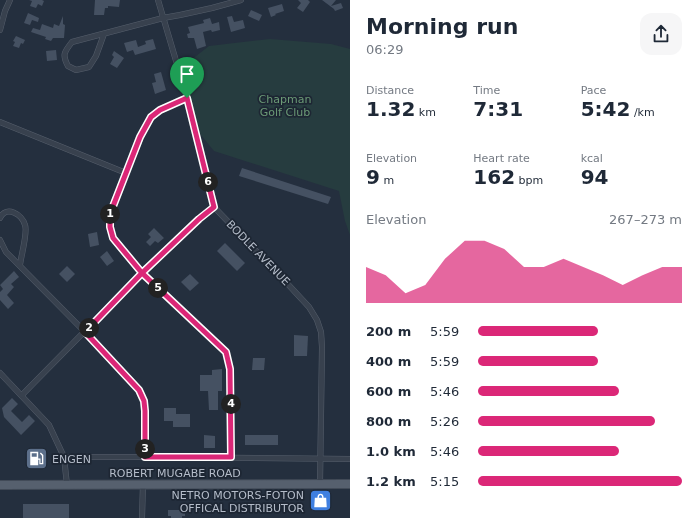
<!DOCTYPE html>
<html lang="en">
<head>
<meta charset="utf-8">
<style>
  body { margin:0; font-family:"DejaVu Sans",sans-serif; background:#f6f6f7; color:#1f2937; height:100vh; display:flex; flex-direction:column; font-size:15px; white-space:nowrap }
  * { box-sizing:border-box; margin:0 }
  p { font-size:13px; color:#747a83 }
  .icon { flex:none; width:22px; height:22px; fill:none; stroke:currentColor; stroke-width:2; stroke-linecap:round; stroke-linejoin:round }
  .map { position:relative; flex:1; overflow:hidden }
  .side { display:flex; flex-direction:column; background:#fff; width:348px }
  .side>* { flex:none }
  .pin { position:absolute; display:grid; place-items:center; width:34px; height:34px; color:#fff; margin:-41px -17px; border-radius:50% 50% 50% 0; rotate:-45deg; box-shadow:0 0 4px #0007 }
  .pin .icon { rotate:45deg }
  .km { position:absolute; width:20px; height:20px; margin:-10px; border-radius:50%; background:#222; color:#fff; font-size:11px; line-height:20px; text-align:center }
  .round { display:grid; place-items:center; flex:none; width:42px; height:42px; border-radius:12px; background:#f6f6f7 }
  .overview { display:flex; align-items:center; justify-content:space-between; height:68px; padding:0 16px }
  h1 { font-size:22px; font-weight:700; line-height:30px }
  .figures { display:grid; grid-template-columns:repeat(3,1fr); gap:6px; height:68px; padding:4px 16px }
  .figures div { display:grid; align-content:center }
  .figures b { font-size:20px; font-weight:700 }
  .figures small { font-size:11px; font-weight:400 }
  .figures p { font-size:11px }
  .chart { height:112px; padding:8px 16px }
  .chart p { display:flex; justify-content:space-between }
  .chart svg { width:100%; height:72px; margin-top:4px; fill:#db2777; opacity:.7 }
  ul { padding:0 16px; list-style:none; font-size:13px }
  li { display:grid; grid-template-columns:64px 48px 1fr; align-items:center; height:30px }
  li i { height:10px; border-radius:5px; background:#db2777 }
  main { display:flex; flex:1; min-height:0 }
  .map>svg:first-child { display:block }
</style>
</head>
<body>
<main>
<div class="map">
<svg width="350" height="518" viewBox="0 0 350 518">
  <rect width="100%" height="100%" fill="#242f3e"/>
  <!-- green -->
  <polygon fill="#263c3f" points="270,39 331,44 350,49 350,235 345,221 339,191 214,151 196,129 188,99 182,67 209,46"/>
  <!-- building -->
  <g fill="#455162">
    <polygon points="29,0 42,0 44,1 42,6 38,4 36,8 30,6 32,1"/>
    <polygon points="95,0 120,0 119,7 108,6 108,8 105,8 104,15 94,15"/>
    <polygon points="298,0 308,0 310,2 303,12 297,8 301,3"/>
    <polygon points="322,0 336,0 331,6 341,3 343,8 335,11 334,9"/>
    <polygon points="282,4 284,11 275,14 276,15 271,17 268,8"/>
    <polygon points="251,10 262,15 259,21 248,16"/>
    <polygon points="28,13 39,18 38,22 32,20 30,25 24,23"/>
    <polygon points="63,16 63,24 65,25 64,38 53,38 51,41 45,39 46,37 31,32 33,28 40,30 42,24 53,28 54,24 59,26"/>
    <polygon points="232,16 234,22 243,20 245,28 231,32 227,17"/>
    <polygon points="210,18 212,24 219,22 220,30 212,32 211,30 203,32 206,46 197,49 194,38 188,38 187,34 190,33 188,27 204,23 203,20"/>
    <polygon points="16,36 25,40 23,44 21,43 19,48 13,46 15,42 13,41"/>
    <polygon points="153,39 156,49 135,55 133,50 127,52 124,43 136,40 138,47 146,44 145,41"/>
    <polygon points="56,50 57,60 47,61 46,51"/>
    <polygon points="114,51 124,58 117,68 110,64 114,57 112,55"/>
    <polygon points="161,72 166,90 155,94 152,83 156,82 154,74"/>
    <polygon points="242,168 331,197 328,204 239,176"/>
    <polygon points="154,228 164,238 158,243 155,241 150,246 146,242 151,237 148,234"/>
    <polygon points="97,232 99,245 90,247 88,234"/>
    <polygon points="225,243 245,263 237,271 217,251"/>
    <polygon points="107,251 114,261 107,266 100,257"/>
    <polygon points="67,266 75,274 67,282 59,274"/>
    <polygon points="14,271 19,277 11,284 14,287 7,295 14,303 8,309 0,300 0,292 3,289 0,285"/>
    <polygon points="190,274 199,283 190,291 181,282"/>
    <polygon points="294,335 308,336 307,356 294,356"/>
    <polygon points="253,358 265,358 264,370 252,370"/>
    <polygon points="222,369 222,391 218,391 218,410 209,410 208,391 200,391 200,375 212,375 212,370"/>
    <polygon points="12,398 18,404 11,411 22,422 29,415 35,421 21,435 4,417 2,408"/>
    <polygon points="164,408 176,408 176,414 190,414 190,427 173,427 173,421 164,421"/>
    <polygon points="204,435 215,436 215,448 204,448"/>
    <rect x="245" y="435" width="33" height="10"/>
    <rect x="27" y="455" width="20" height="7"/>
    <rect x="23" y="504" width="46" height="14"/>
    <polygon points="168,510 185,510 185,516 182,516 182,518 171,518 171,516 168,516"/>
  </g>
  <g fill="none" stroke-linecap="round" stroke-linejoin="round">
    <defs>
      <g id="street">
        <polyline points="158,0 187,98 214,207 284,280 309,307 317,320 321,332 322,347 320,484"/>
        <polyline points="0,30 5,11 10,0"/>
        <path d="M104,34L96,56L89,67L76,70L68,66C62,55 64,52 72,42L163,18L180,15L212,8L241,0"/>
        <path d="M187,98C169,106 156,109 145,127L114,202L111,214L110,227L113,238L120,247L142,273L226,352L230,369L231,457"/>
        <polyline points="0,122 126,173"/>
        <path d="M0,218C6,205 22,214 25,225C28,232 21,256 20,265"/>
        <polyline points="0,240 6,252 85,332 139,389 144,401 145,411 145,457"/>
        <polyline points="0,373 49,425 64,457 67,485"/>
        <polyline points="22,395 142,273 199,219 214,207"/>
        <polyline points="64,457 145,457 350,459"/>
        <polyline points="142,518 143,484"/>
      </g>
      <polyline id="primary" points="0,485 350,484"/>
    </defs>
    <!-- street casing -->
    <use href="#street" stroke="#565f6c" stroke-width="6"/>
    <!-- primary casing -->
    <use href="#primary" stroke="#414a57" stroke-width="10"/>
    <!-- street -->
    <use href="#street" stroke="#38414e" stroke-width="5"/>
    <!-- primary -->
    <use href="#primary" stroke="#56606e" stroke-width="8"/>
  </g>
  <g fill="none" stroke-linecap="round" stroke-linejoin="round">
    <defs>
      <polyline id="route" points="187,98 160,110 151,117 140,137 110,214 110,227 113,238 142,273 85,332 139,390 144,401 145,411 145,457 231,457 230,369 226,352 142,273 199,219 214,207 187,98"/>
    </defs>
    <!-- route casing -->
    <use href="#route" stroke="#fff" stroke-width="8"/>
    <!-- route -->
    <use href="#route" stroke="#db2777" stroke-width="5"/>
  </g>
  <!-- icons -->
  <defs>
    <symbol id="fuel-square" viewBox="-11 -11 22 22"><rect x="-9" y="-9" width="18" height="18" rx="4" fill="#5c6f8a" stroke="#1d2633"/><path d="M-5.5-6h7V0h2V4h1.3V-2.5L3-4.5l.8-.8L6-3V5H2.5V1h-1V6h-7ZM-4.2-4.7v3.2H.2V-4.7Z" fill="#fff"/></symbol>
    <symbol id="shop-square" viewBox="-11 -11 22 22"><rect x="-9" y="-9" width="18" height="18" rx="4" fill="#3f7fe0" stroke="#1d2633"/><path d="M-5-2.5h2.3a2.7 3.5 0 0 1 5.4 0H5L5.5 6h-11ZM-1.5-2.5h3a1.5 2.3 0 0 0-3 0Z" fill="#fff"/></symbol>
  </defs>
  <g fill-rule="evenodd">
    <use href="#fuel-square" x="24" y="446" width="25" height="25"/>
    <use href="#shop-square" x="308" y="488" width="25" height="25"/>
  </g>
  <g text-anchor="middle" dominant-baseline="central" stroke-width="3.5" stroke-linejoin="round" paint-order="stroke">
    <!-- park labels -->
    <g font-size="11" fill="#6b9a76" stroke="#1d2633">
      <text x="285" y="99">Chapman<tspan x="285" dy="13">Golf Club</tspan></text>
    </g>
    <!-- street labels -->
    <g font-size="11" fill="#b4bcc9" stroke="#1d2633">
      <text transform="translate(258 253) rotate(46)">BODLE AVENUE</text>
      <text x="175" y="473">ROBERT MUGABE ROAD</text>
    </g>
    <!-- poi labels -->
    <g font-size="11" fill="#b4bcc9" stroke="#1d2633" text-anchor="start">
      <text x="52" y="459">ENGEN</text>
      <text x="304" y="495" text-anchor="end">NETRO MOTORS-FOTON<tspan x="304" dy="13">OFFICAL DISTRIBUTOR</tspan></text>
    </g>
  </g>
</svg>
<div class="pin" style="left:187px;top:98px;background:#1e9e55"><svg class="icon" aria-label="arrive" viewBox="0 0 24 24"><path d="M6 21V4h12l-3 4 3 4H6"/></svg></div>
<b class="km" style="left:110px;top:214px">1</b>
<b class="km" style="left:89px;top:328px">2</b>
<b class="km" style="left:145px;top:449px">3</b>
<b class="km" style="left:231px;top:404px">4</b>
<b class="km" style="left:158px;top:288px">5</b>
<b class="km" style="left:208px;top:182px">6</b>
</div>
<section class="side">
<div class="overview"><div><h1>Morning run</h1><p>06:29</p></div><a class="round"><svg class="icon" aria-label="share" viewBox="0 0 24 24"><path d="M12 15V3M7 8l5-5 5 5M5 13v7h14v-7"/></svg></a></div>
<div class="figures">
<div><p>Distance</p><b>1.32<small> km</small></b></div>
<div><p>Time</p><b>7:31</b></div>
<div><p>Pace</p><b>5:42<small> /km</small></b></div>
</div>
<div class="figures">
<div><p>Elevation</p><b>9<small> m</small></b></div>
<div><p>Heart rate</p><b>162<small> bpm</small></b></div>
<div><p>kcal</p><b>94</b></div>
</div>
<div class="chart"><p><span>Elevation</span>267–273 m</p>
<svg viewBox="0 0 160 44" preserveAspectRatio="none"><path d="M0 44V22L10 27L20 38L30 33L40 17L50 6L60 6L70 11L80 22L90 22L100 17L110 22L120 27L130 33L140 27L150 22L160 22V44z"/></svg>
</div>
<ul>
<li><b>200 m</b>5:59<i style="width:59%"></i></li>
<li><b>400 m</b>5:59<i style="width:59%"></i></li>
<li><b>600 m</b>5:46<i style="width:69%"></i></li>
<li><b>800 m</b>5:26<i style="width:87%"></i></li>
<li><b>1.0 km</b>5:46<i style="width:69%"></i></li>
<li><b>1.2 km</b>5:15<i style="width:100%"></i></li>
</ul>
</section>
</main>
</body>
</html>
